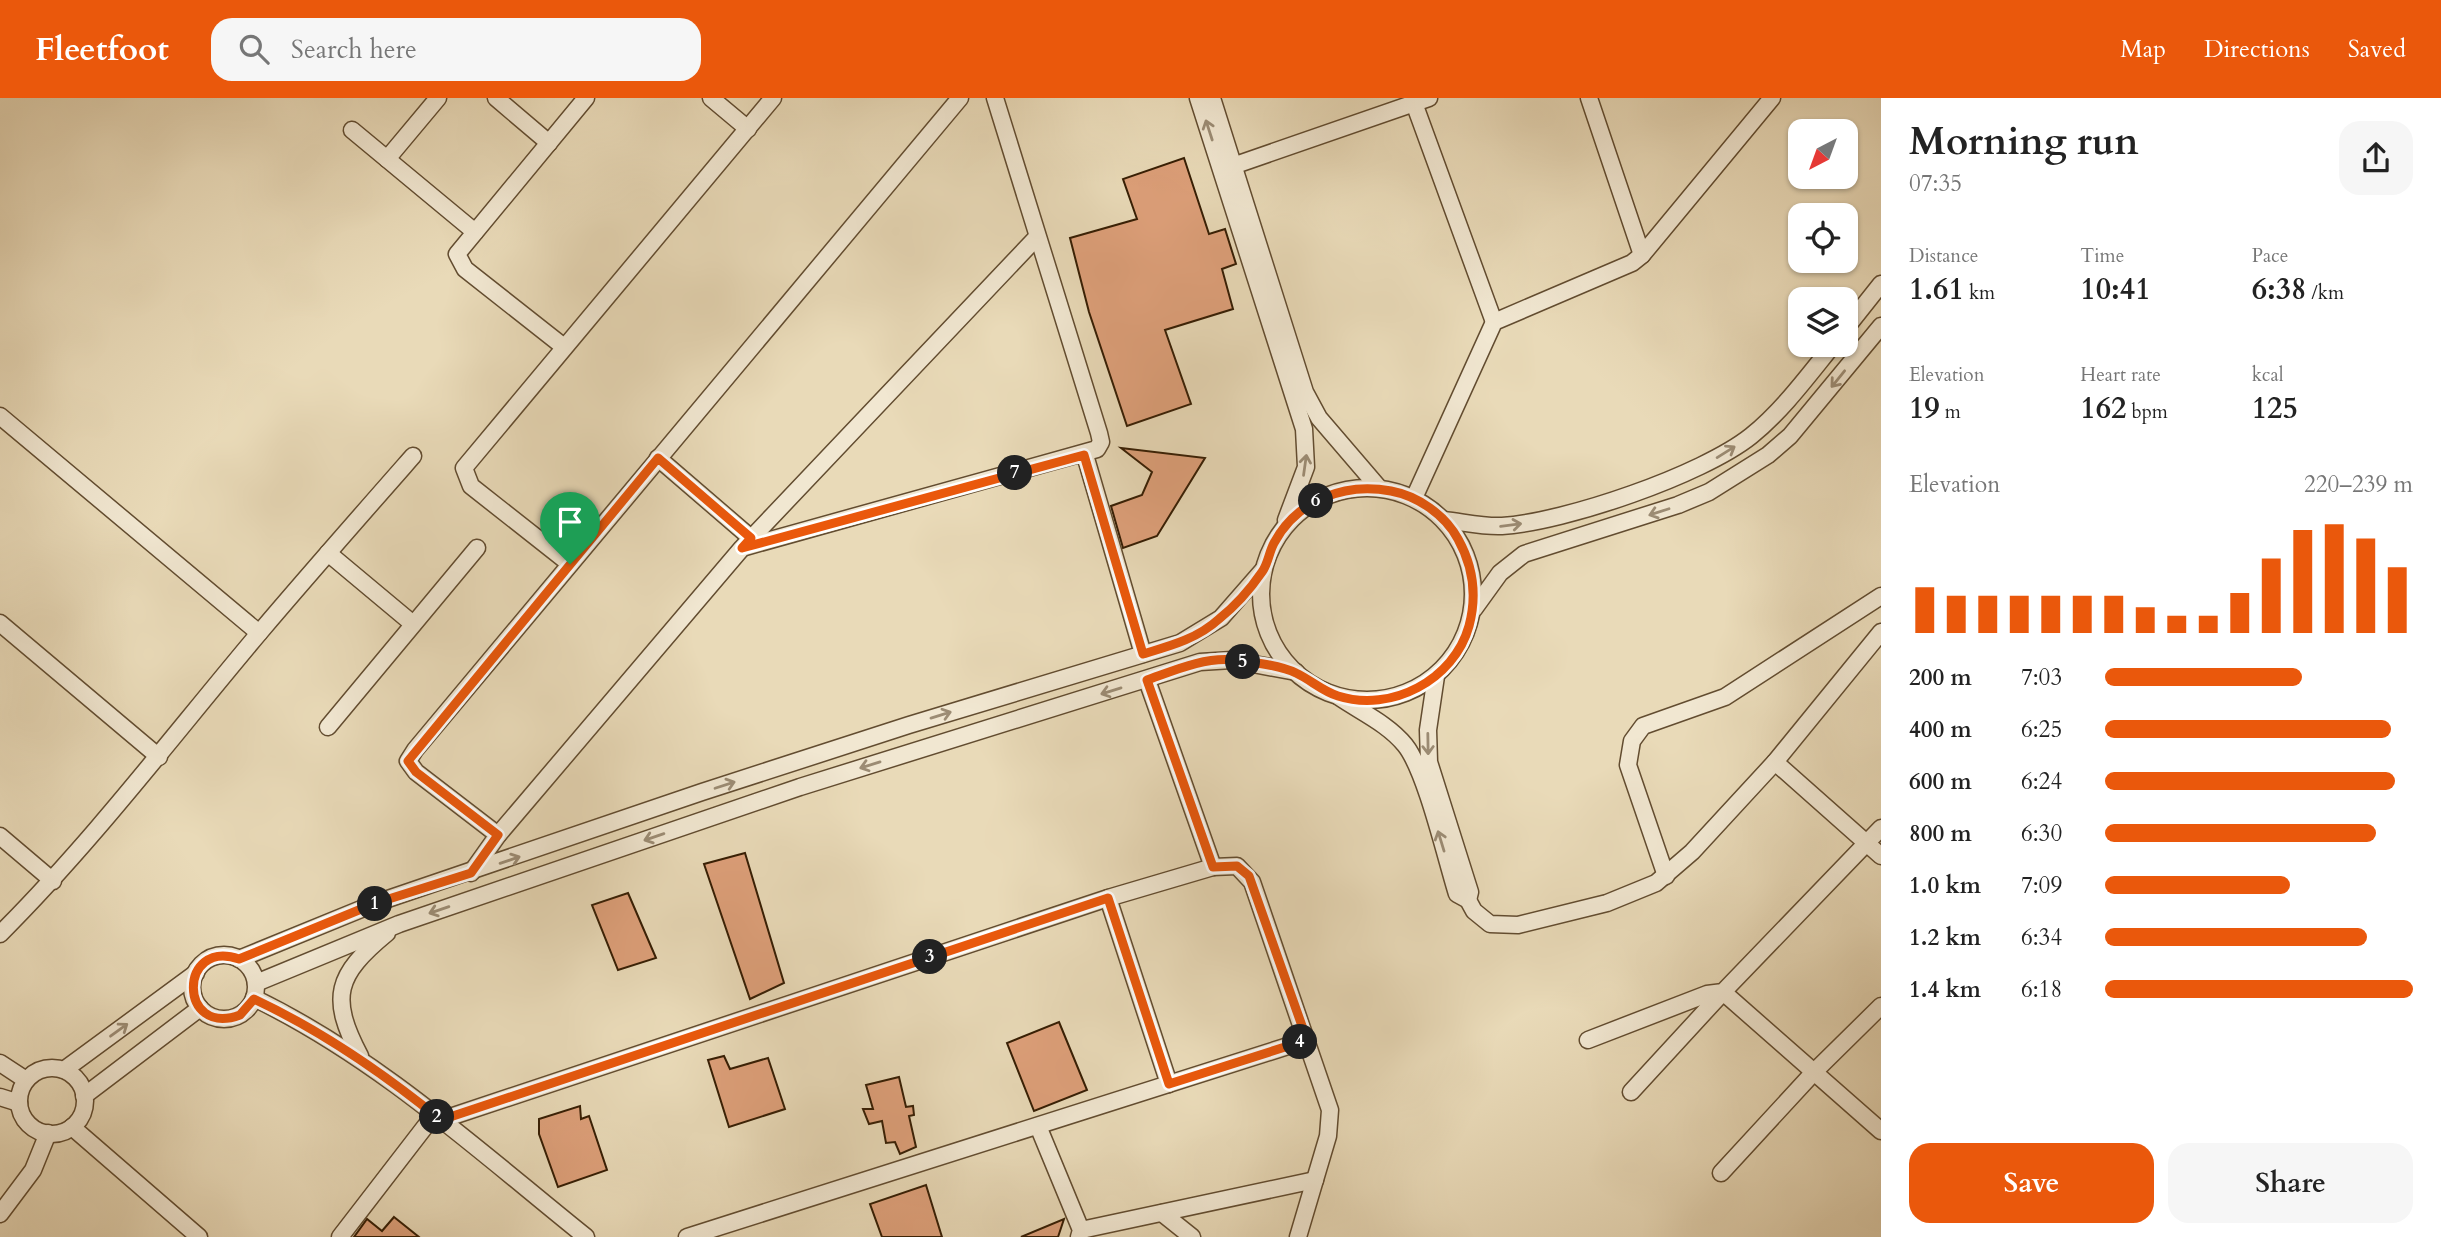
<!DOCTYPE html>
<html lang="en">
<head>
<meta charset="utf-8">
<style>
  body { margin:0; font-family:Cardo,serif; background:#f6f6f6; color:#222; height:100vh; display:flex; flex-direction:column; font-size:26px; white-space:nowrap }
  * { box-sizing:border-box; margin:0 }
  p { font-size:23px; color:#767676 }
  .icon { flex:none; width:38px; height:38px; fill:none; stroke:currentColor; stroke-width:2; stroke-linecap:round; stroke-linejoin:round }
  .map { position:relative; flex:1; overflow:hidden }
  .panel { display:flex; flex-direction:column; background:#fff; width:560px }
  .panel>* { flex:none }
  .needle { width:46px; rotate:221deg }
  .controls { position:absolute; left:1788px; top:21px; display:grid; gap:14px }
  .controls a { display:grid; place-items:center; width:70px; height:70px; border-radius:14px; background:#fff; box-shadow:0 2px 5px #0004; font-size:35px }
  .pin { position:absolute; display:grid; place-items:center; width:60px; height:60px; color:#fff; margin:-72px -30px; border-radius:50% 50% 50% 0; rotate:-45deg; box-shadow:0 0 7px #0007 }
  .pin .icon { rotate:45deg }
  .km { position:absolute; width:35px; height:35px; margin:-18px; border-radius:50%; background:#222; color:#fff; font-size:19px; line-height:35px; text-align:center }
  .round { display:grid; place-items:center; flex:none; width:74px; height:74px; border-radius:21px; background:#f6f6f6 }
  .overview { display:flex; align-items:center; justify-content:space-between; height:119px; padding:0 28px }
  h1 { font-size:38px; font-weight:800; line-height:52px }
  .stats { display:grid; grid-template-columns:repeat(3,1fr); gap:10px; height:119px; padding:7px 28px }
  .stats div { display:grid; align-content:center }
  .stats b { font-size:30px; font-weight:800 }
  .stats small { font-size:19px; font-weight:400 }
  .stats p { font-size:19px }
  .chart { height:196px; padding:14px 28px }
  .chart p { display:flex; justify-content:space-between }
  .chart svg { width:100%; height:126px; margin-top:7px; stroke:#ea580c; stroke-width:6 }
  .button { display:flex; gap:14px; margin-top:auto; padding:14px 28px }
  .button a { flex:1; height:80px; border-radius:21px; background:#ea580c; color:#fff; font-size:28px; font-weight:800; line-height:80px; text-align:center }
  .button a+a { background:#f6f6f6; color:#222 }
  ul { padding:0 28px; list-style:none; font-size:23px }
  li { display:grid; grid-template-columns:112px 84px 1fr; align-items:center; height:52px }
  li i { height:18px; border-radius:9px; background:#ea580c }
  header { display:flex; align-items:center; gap:42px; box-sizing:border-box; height:98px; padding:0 35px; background:#ea580c; color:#fff }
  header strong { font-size:33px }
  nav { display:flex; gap:38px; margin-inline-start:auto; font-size:24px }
  .search { width:490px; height:63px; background:#f6f6f6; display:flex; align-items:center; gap:18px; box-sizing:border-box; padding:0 24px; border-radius:21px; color:#767676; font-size:26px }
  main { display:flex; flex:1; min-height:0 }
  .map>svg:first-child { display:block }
</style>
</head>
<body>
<header>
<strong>Fleetfoot</strong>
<div class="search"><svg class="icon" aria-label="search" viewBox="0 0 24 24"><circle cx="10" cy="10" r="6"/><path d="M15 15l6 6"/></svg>Search here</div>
<nav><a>Map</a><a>Directions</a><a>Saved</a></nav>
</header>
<main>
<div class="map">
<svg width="1881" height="1139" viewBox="0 0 1881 1139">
  <rect width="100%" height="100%" fill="#e9dab8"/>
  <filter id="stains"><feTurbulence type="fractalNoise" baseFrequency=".00286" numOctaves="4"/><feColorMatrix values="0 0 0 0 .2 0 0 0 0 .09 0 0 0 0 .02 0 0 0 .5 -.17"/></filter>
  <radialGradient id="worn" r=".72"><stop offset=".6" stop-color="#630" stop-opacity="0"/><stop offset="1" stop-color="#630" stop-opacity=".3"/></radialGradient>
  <!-- building -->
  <g fill="#dea07a" stroke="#351d03" stroke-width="2">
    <polygon points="1184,60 1209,136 1225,131 1236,166 1222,171 1233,211 1165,232 1191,306 1127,328 1089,214 1070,140 1137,121 1123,81"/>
    <polygon points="1121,350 1205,360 1157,438 1123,450 1111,408 1142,397 1152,374"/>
    <polygon points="745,755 784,885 750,901 704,766"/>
    <polygon points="628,795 656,860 618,872 592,807"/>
    <polygon points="1059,924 1087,992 1034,1013 1007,945"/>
    <polygon points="724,958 730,971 768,960 785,1011 729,1029 708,962"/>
    <polygon points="899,979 906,1009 913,1008 914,1017 909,1018 916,1049 900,1056 895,1044 886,1045 882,1023 869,1026 863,1011 873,1011 866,987"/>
    <polygon points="580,1008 581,1021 589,1018 607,1072 558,1089 539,1036 539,1021"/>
    <polygon points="926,1087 942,1139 882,1139 870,1106"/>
    <polygon points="394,1119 419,1139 354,1139 367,1121 382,1133"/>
    <polygon points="1064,1121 1058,1139 1021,1139"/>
  </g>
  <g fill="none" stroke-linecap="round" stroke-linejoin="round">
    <defs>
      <g id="minor">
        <polyline points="496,0 549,45"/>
        <polyline points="711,0 748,31"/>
        <polyline points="1198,0 1304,331 1306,369 1286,422"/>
        <polyline points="1212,0 1305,294 1319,320 1379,390"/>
        <polyline points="1589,0 1642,157"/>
        <polyline points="1414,5 1494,224"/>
        <polyline points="352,32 475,134"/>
        <polyline points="387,61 438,0"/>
        <polyline points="1224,71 1429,0"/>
        <polyline points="1846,230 1881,186"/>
        <polyline points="564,249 465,171 457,156 586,0"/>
        <polyline points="0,318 259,535"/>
        <polyline points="1085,357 1143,556"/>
        <polyline points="658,360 751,440"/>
        <circle cx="1367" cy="496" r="106"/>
        <polyline points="1414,400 1494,224 1632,165 1642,157 1772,0"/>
        <path d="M1444,422C1463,424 1483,429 1502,428C1565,424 1702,377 1751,338C1783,312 1807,279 1833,247"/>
        <polyline points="745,449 1097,351 1101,344 1099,335 995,0"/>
        <polyline points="328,455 413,526"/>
        <polyline points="570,466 471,388 464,370 773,0"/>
        <polyline points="1474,511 1500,475 1524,456 1678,407 1709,394 1768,357 1790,338 1881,228"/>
        <polyline points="0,525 159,659"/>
        <polyline points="1436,578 1428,632 1429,664 1470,794 1468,802"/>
        <polyline points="1147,582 1213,769"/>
        <path d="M1339,599C1361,614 1388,626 1405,647C1426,673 1446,761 1457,796L1468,802L1474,813L1490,826L1518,827L1607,805L1656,785L1692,754L1775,664L1881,534"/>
        <polyline points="328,629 477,450"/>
        <polyline points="1775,664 1881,758"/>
        <polyline points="498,737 416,674 408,663 415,652 960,0"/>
        <polyline points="0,738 53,783"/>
        <polyline points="471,775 498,737 742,450 1037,139"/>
        <polyline points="1666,778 1628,667 1632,643 1643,628 1725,599 1881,498"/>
        <polyline points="1108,800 1169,986"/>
        <path d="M0,836C94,742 174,636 260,534C310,475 362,416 413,358"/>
        <circle cx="224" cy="889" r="32"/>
        <polyline points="239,861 376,805 702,694 909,627 1180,545 1221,520 1263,472"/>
        <polyline points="256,885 399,826 800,689 1200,564 1232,562 1296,574"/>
        <path d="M254,900C378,960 480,1054 586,1139"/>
        <polyline points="1588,942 1707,896 1723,894 1881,730"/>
        <path d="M360,958C329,899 336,877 387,835"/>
        <polyline points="0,965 26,982"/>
        <circle cx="52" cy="1003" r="33"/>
        <polyline points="64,972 196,875"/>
        <polyline points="1631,994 1723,894 1881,1033"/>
        <polyline points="84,998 200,910"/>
        <polyline points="0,999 19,1005"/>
        <polyline points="441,1022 1108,800 1213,769 1237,768 1252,784 1330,1012 1328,1038 1298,1139"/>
        <polyline points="1038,1028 1081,1132 1079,1139"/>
        <polyline points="72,1029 199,1139"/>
        <polyline points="1721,1075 1814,974 1881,908"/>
        <polyline points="1162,1115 1192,1139"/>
        <polyline points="0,1116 33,1072 48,1035"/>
        <polyline points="1081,1132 1315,1082"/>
        <polyline points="340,1139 434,1017"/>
        <polyline points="687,1139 1307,942"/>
      </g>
    </defs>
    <!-- minor casing -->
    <use href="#minor" stroke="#624c30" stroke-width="19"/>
    <!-- minor -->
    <use href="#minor" stroke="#f1e7d1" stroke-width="16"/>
  </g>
  <!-- one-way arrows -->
  <defs><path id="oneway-shaft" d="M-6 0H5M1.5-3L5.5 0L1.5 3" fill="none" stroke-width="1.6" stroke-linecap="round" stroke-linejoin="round" transform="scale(1.75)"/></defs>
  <g stroke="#9c8c74">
    <use href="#oneway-shaft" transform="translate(1209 32) rotate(-108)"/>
    <use href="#oneway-shaft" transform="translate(1838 281) rotate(129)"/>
    <use href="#oneway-shaft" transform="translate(1726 354) rotate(-32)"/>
    <use href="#oneway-shaft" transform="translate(1305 367) rotate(-82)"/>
    <use href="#oneway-shaft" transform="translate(1659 414) rotate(162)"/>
    <use href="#oneway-shaft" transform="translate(1511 427) rotate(-7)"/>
    <use href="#oneway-shaft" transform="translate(1111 593) rotate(163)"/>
    <use href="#oneway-shaft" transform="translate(941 617) rotate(-17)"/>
    <use href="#oneway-shaft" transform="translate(1428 646) rotate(89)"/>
    <use href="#oneway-shaft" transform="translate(870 667) rotate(163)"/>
    <use href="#oneway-shaft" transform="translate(725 687) rotate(-18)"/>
    <use href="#oneway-shaft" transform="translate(654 739) rotate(161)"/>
    <use href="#oneway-shaft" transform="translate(1441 743) rotate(-107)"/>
    <use href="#oneway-shaft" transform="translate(510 762) rotate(-19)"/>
    <use href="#oneway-shaft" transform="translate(439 812) rotate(161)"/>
    <use href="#oneway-shaft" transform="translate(119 932) rotate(-36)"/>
  </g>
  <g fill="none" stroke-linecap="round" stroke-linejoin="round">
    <defs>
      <path id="route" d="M1084,357L1143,556C1170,548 1197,541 1219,521C1234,509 1251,490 1262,474C1268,466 1269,454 1274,445C1297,402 1345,384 1391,393C1418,398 1445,417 1458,441C1473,468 1477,498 1469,528C1454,582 1391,615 1338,598C1322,593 1311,582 1296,575C1280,567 1252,564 1234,562C1204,559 1175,572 1147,582L1213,769L1237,768L1249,778L1307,942L1169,986L1108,800L441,1022C382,974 322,933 254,901L240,917C178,940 178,840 239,861L376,805L471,775L498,737L416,674L408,663L658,360L751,440L742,450Z"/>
    </defs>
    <!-- route casing -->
    <use href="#route" stroke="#fff" stroke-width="14"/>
    <!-- route -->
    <use href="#route" stroke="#ea580c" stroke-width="9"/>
  </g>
  <rect width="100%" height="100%" filter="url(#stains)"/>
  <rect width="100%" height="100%" fill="url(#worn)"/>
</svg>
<div class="controls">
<a><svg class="needle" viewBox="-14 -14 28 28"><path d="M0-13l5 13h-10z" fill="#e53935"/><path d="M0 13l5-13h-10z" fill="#767676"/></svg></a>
<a><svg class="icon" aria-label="locate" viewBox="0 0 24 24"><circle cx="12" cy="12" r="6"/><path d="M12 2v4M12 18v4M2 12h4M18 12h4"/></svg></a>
<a><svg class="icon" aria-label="layers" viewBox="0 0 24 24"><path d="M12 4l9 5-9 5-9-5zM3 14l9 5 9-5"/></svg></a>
</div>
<div class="pin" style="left:570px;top:466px;background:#1e9e55"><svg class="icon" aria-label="arrive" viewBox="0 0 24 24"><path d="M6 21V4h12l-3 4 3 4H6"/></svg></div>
<b class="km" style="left:375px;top:806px">1</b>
<b class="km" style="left:437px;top:1019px">2</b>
<b class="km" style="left:930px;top:859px">3</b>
<b class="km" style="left:1300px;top:944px">4</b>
<b class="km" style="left:1243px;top:564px">5</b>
<b class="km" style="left:1316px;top:403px">6</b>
<b class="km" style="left:1015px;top:375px">7</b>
</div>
<section class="panel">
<div class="overview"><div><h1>Morning run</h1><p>07:35</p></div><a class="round"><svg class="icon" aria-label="share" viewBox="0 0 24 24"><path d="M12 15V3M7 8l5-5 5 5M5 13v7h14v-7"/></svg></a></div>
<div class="stats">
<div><p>Distance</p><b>1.61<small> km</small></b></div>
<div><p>Time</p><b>10:41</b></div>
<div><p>Pace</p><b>6:38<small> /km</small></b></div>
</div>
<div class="stats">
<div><p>Elevation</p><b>19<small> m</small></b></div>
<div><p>Heart rate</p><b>162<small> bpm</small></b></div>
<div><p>kcal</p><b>125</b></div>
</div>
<div class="chart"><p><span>Elevation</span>220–239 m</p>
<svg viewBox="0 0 160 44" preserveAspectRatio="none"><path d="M5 44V28M15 44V31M25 44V31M35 44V31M45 44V31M55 44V31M65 44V31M75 44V35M85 44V38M95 44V38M105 44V30M115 44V18M125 44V8M135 44V6M145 44V11M155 44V21"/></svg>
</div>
<ul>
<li><b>200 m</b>7:03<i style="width:64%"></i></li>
<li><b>400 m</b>6:25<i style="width:93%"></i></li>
<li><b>600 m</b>6:24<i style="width:94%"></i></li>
<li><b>800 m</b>6:30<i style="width:88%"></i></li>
<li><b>1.0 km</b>7:09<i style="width:60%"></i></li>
<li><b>1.2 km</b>6:34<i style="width:85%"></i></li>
<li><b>1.4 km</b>6:18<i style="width:100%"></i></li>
</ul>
<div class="button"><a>Save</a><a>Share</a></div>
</section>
</main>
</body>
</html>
